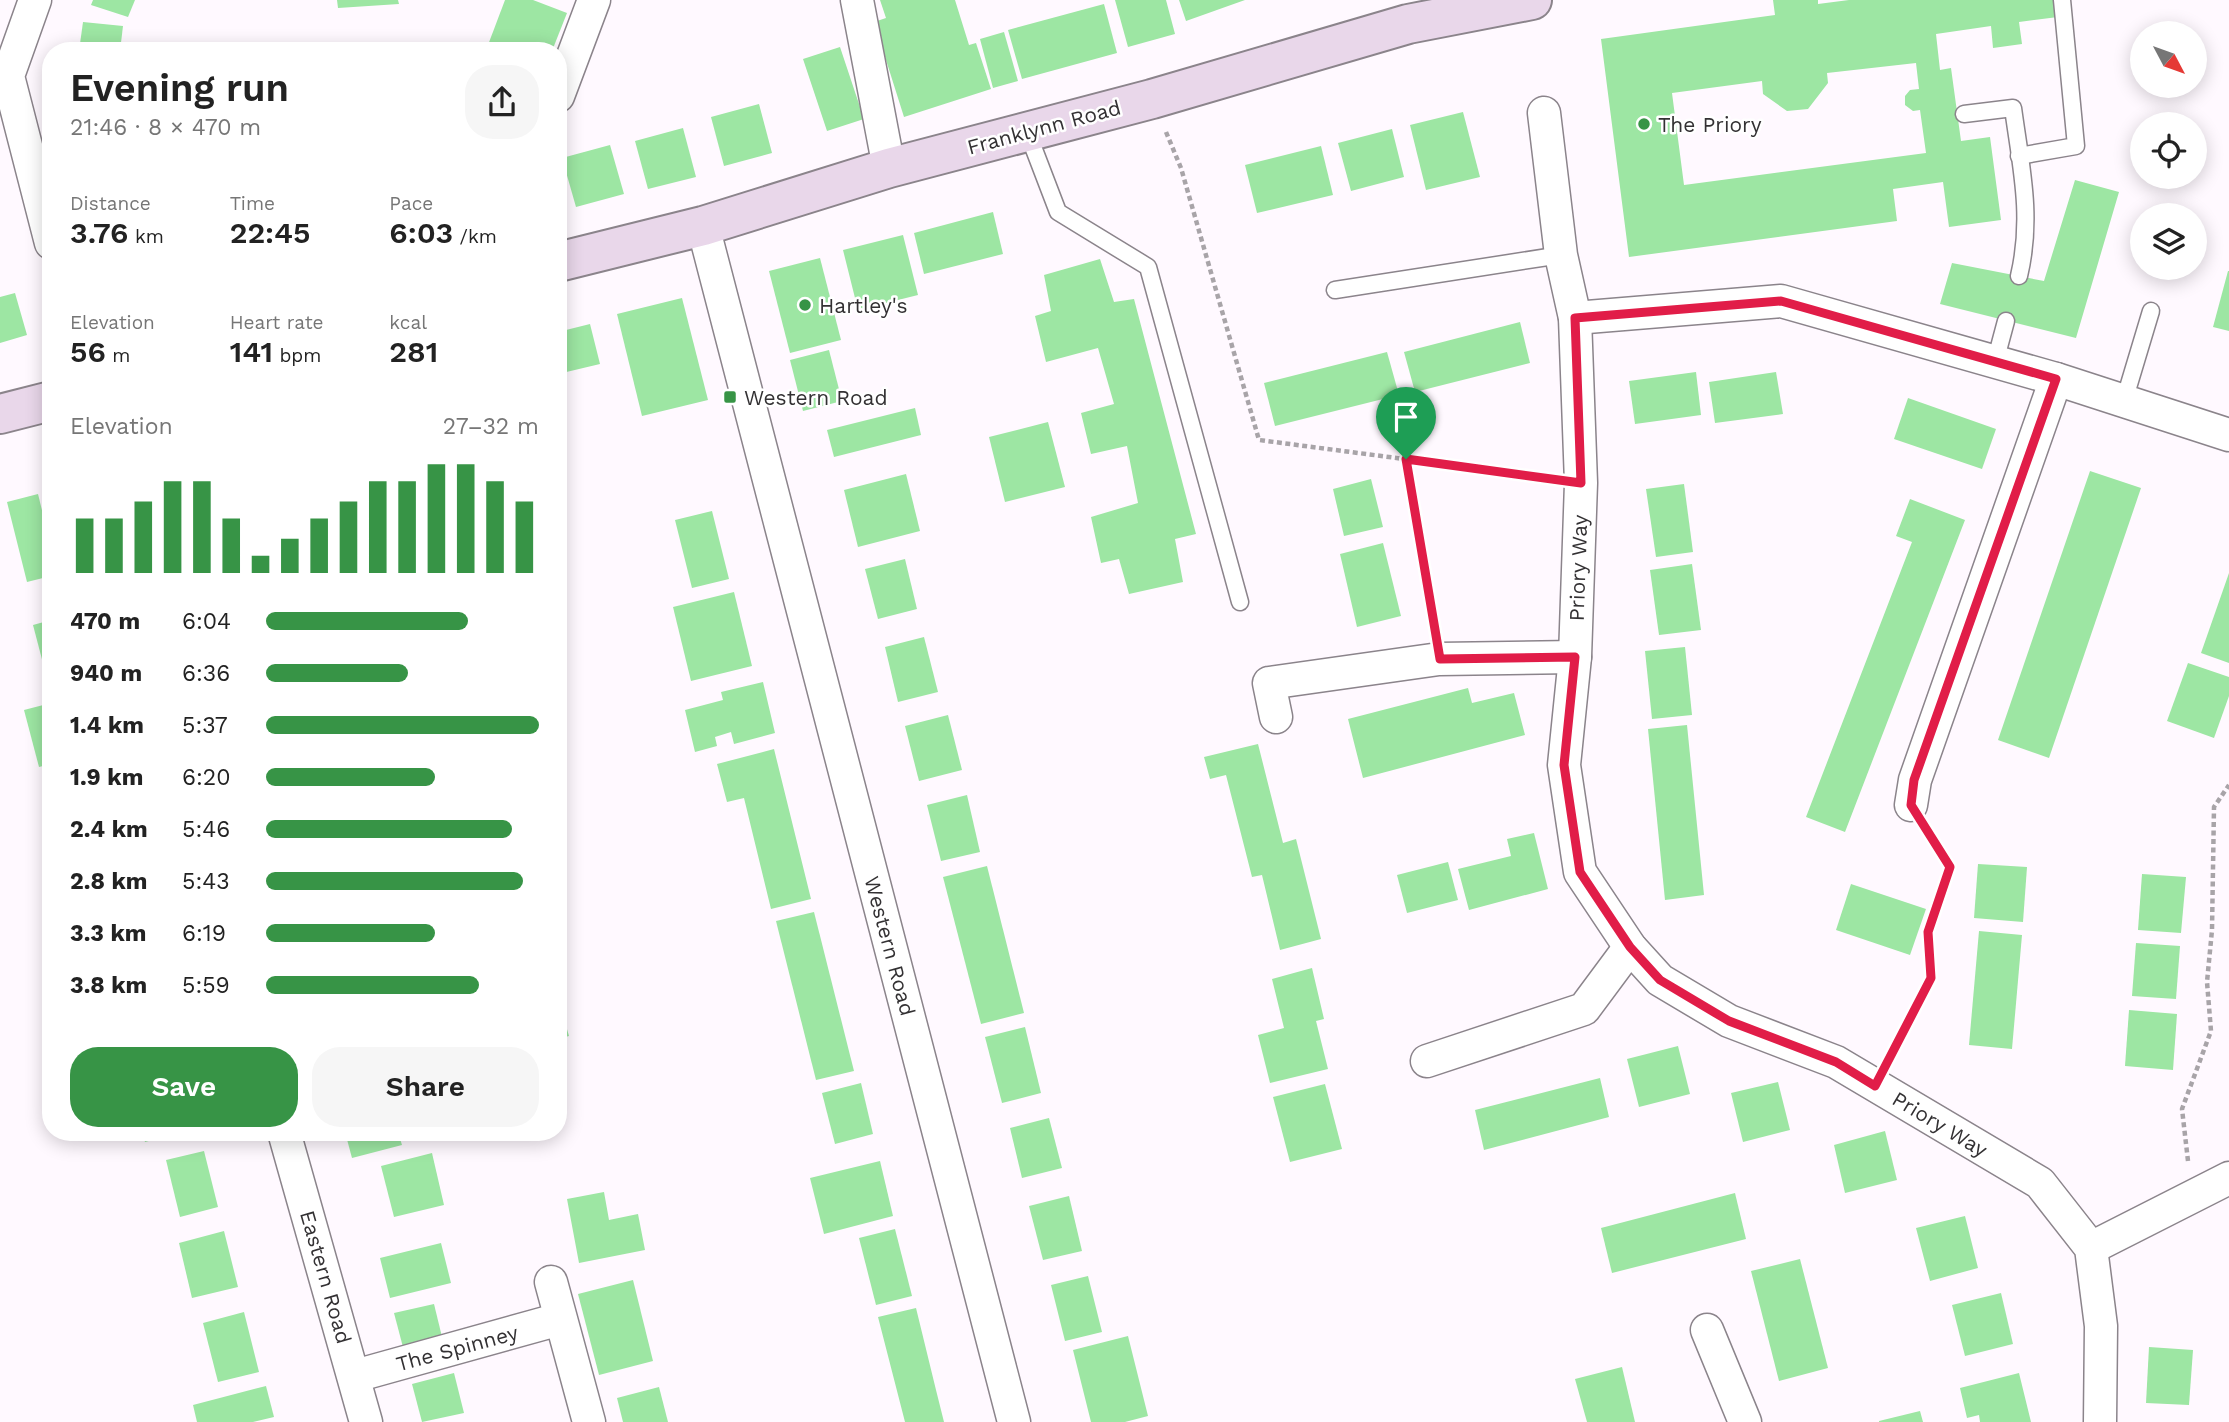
<!DOCTYPE html>
<html lang="en">
<head>
<meta charset="utf-8">
<style>
  body { margin:0; font-family:"Work Sans",sans-serif; background:#f6f6f6; color:#222; height:100vh; display:flex; flex-direction:column; font-size:26px; white-space:nowrap }
  * { box-sizing:border-box; margin:0 }
  p { font-size:23px; color:#767676 }
  .icon { flex:none; width:38px; height:38px; fill:none; stroke:currentColor; stroke-width:2; stroke-linecap:round; stroke-linejoin:round }
  .map { position:relative; flex:1; overflow:hidden }
  .sheet { position:absolute; left:42px; top:42px; width:525px; height:1099px; display:flex; flex-direction:column; background:#fff; border-radius:28px; box-shadow:0 4px 18px #0003 }
  .sheet>* { flex:none }
  .needle { width:46px; rotate:131deg }
  .fabs { position:absolute; left:2130px; top:21px; display:grid; gap:14px }
  .fabs a { display:grid; place-items:center; width:77px; height:77px; border-radius:50%; background:#fff; box-shadow:0 4px 18px #0003; font-size:35px }
  .pin { position:absolute; display:grid; place-items:center; width:60px; height:60px; color:#fff; margin:-72px -30px; border-radius:50% 50% 50% 0; rotate:-45deg; box-shadow:0 0 7px #0007 }
  .pin .icon { rotate:45deg }
  .round { display:grid; place-items:center; flex:none; width:74px; height:74px; border-radius:28px; background:#f6f6f6 }
  .headline { display:flex; align-items:center; justify-content:space-between; height:119px; padding:0 28px }
  h1 { font-size:38px; font-weight:600; line-height:52px }
  .figures { display:grid; grid-template-columns:repeat(3,1fr); gap:10px; height:119px; padding:7px 28px }
  .figures div { display:grid; align-content:center }
  .figures b { font-size:30px; font-weight:600 }
  .figures small { font-size:19px; font-weight:400 }
  .figures p { font-size:19px }
  .chart { height:196px; padding:14px 28px }
  .chart p { display:flex; justify-content:space-between }
  .chart svg { width:100%; height:126px; margin-top:7px; stroke:#379446; stroke-width:6 }
  .primary-button { display:flex; gap:14px; margin-top:auto; padding:14px 28px }
  .primary-button a { flex:1; height:80px; border-radius:28px; background:#379446; color:#fff; font-size:28px; font-weight:600; line-height:80px; text-align:center }
  .primary-button a+a { background:#f6f6f6; color:#222 }
  ul { padding:0 28px; list-style:none; font-size:23px }
  li { display:grid; grid-template-columns:112px 84px 1fr; align-items:center; height:52px }
  li i { height:18px; border-radius:9px; background:#379446 }
  .map>svg:first-child { display:block }
</style>
</head>
<body>
<div class="map">
<svg width="2229" height="1422" viewBox="0 0 2229 1422">
  <rect width="100%" height="100%" fill="#fff9ff"/>
  <!-- building -->
  <g fill="#9de6a3" fill-rule="evenodd">
    <polygon points="93,0 135,0 128,17 91,5"/>
    <polygon points="337,0 398,0 399,4 338,8"/>
    <polygon points="505,0 533,0 567,13 552,51 503,51 488,45"/>
    <polygon points="880,0 955,0 969,45 976,43 991,89 904,117 874,22 886,18"/>
    <polygon points="1115,0 1166,0 1175,34 1128,47"/>
    <polygon points="1179,0 1245,0 1186,21"/>
    <path d="M1773,0H1818V4L1849,0H2056L2058,17L2019,22L2022,44L1993,48L1991,26L1936,34L1940,70L1951,68L1961,141L1990,137L2001,220L1949,227L1943,182L1893,189L1897,221L1629,257L1601,39L1775,15ZM1916,63L1919,89L1910,90L1905,96V105L1913,111L1920,110L1926,153L1684,185L1672,93L1762,81L1763,94L1787,111L1808,109L1828,83L1827,73Z"/>
    <polygon points="1104,4 1117,53 1022,79 1008,30"/>
    <polygon points="83,22 123,26 120,51 79,51"/>
    <polygon points="1004,32 1018,81 993,88 980,39"/>
    <polygon points="840,47 864,119 827,131 803,59"/>
    <polygon points="759,104 772,153 724,166 711,117"/>
    <polygon points="1463,112 1480,177 1426,190 1410,125"/>
    <polygon points="683,128 696,177 648,189 635,141"/>
    <polygon points="1392,129 1404,177 1351,191 1338,143"/>
    <polygon points="610,145 624,194 576,207 562,158"/>
    <polygon points="1321,146 1333,195 1257,213 1245,165"/>
    <polygon points="2075,180 2119,192 2076,338 1940,304 1952,263 2044,281"/>
    <polygon points="993,212 1003,254 924,274 914,233"/>
    <polygon points="903,235 918,295 858,310 843,250"/>
    <polygon points="820,258 841,340 790,353 769,271"/>
    <polygon points="1100,259 1114,302 1134,299 1196,534 1175,539 1183,582 1129,594 1119,559 1101,563 1091,517 1138,503 1127,446 1091,454 1081,413 1114,404 1098,348 1046,362 1035,316 1051,311 1044,275"/>
    <polygon points="2228,271 2229,271 2229,331 2213,327"/>
    <polygon points="15,293 27,335 0,343 0,297"/>
    <polygon points="682,298 708,400 642,416 617,314"/>
    <polygon points="1520,322 1530,363 1415,392 1404,352"/>
    <polygon points="590,324 600,364 558,374 558,332"/>
    <polygon points="829,350 842,401 803,411 790,360"/>
    <polygon points="1387,352 1399,395 1275,426 1264,383"/>
    <polygon points="1696,372 1701,415 1635,424 1629,381"/>
    <polygon points="1776,372 1783,414 1715,423 1709,382"/>
    <polygon points="1908,398 1996,429 1982,469 1894,439"/>
    <polygon points="915,408 921,435 834,457 827,430"/>
    <polygon points="1048,422 1065,487 1005,502 989,437"/>
    <polygon points="2090,471 2141,488 2049,758 1998,740"/>
    <polygon points="906,474 920,531 858,547 844,490"/>
    <polygon points="1371,479 1383,527 1344,536 1333,489"/>
    <polygon points="1684,484 1693,552 1656,557 1646,489"/>
    <polygon points="38,494 51,547 51,576 27,582 7,502"/>
    <polygon points="1910,499 1965,520 1845,832 1806,817 1912,542 1896,536"/>
    <polygon points="712,511 729,579 692,588 675,520"/>
    <polygon points="1383,543 1401,616 1357,627 1340,554"/>
    <polygon points="905,559 917,609 878,619 865,569"/>
    <polygon points="1692,564 1701,630 1659,635 1650,570"/>
    <polygon points="2229,573 2229,663 2201,653"/>
    <polygon points="734,592 752,666 691,681 673,607"/>
    <polygon points="51,620 51,690 50,690 33,625"/>
    <polygon points="924,637 938,692 898,702 885,647"/>
    <polygon points="1685,647 1692,715 1652,719 1645,651"/>
    <polygon points="2188,663 2229,677 2229,696 2214,738 2167,721"/>
    <polygon points="763,682 775,733 734,744 731,732 715,737 717,746 695,752 685,710 723,700 721,692"/>
    <polygon points="1468,688 1472,703 1514,693 1525,735 1363,778 1348,719"/>
    <polygon points="51,703 51,764 39,767 24,710"/>
    <polygon points="948,715 962,770 919,781 905,726"/>
    <polygon points="1687,725 1704,895 1665,900 1648,729"/>
    <polygon points="1258,744 1283,843 1296,839 1321,939 1280,950 1262,875 1252,877 1226,775 1210,779 1204,757"/>
    <polygon points="774,749 811,899 771,909 744,798 727,802 717,764"/>
    <polygon points="51,788 51,817 50,818 43,790"/>
    <polygon points="967,795 980,852 941,861 927,805"/>
    <polygon points="1534,833 1548,889 1469,910 1458,869 1511,856 1507,839"/>
    <polygon points="1448,862 1458,900 1407,913 1397,875"/>
    <polygon points="1978,864 2027,867 2023,922 1974,918"/>
    <polygon points="987,866 1024,1013 981,1024 943,877"/>
    <polygon points="2142,874 2186,877 2181,933 2138,930"/>
    <polygon points="1851,884 1926,909 1910,955 1836,930"/>
    <polygon points="814,912 854,1071 816,1080 776,921"/>
    <polygon points="1979,931 2022,935 2012,1049 1969,1045"/>
    <polygon points="2136,943 2180,946 2176,999 2132,996"/>
    <polygon points="1312,968 1324,1019 1316,1021 1328,1069 1270,1083 1258,1035 1284,1028 1272,979"/>
    <polygon points="558,998 569,1036 558,1039"/>
    <polygon points="2129,1010 2177,1014 2173,1070 2125,1066"/>
    <polygon points="1025,1027 1041,1093 1002,1103 985,1037"/>
    <polygon points="1678,1046 1690,1094 1639,1107 1627,1059"/>
    <polygon points="1600,1078 1609,1117 1484,1150 1475,1110"/>
    <polygon points="1778,1082 1790,1130 1743,1142 1731,1093"/>
    <polygon points="861,1083 873,1134 835,1144 822,1093"/>
    <polygon points="1325,1084 1342,1149 1290,1162 1273,1097"/>
    <polygon points="1049,1118 1062,1168 1022,1178 1010,1128"/>
    <polygon points="1885,1131 1897,1180 1845,1193 1834,1145"/>
    <polygon points="142,1132 178,1132 178,1133 145,1142"/>
    <polygon points="345,1132 398,1132 402,1145 352,1158"/>
    <polygon points="204,1151 218,1207 180,1217 166,1160"/>
    <polygon points="432,1153 444,1205 394,1217 381,1166"/>
    <polygon points="880,1161 893,1216 824,1234 810,1178"/>
    <polygon points="604,1192 609,1220 638,1214 645,1250 579,1263 567,1199"/>
    <polygon points="1735,1193 1746,1239 1612,1273 1601,1228"/>
    <polygon points="1069,1196 1082,1251 1043,1260 1029,1206"/>
    <polygon points="1965,1216 1978,1268 1930,1281 1916,1228"/>
    <polygon points="895,1229 912,1296 876,1305 859,1238"/>
    <polygon points="224,1231 238,1287 192,1298 179,1243"/>
    <polygon points="441,1243 451,1283 390,1298 380,1258"/>
    <polygon points="1800,1259 1828,1368 1779,1381 1751,1271"/>
    <polygon points="1088,1276 1102,1332 1065,1341 1051,1285"/>
    <polygon points="633,1280 653,1361 599,1375 578,1294"/>
    <polygon points="2001,1293 2013,1344 1965,1356 1952,1305"/>
    <polygon points="434,1304 443,1341 404,1351 394,1313"/>
    <polygon points="916,1308 936,1390 944,1422 905,1422 878,1317"/>
    <polygon points="244,1312 259,1372 218,1382 203,1323"/>
    <polygon points="1128,1336 1148,1416 1125,1422 1091,1422 1073,1350"/>
    <polygon points="2149,1347 2193,1350 2189,1405 2146,1403"/>
    <polygon points="1622,1367 1635,1422 1587,1422 1575,1379"/>
    <polygon points="454,1373 464,1413 422,1422 412,1384"/>
    <polygon points="2019,1373 2031,1422 1980,1422 1979,1415 1967,1418 1960,1388"/>
    <polygon points="266,1386 274,1417 253,1422 197,1422 193,1405"/>
    <polygon points="659,1387 668,1422 623,1422 617,1398"/>
    <polygon points="1920,1411 1923,1422 1879,1422 1879,1421"/>
  </g>
  <g fill="none" stroke-linecap="round" stroke-linejoin="round">
    <defs>
      <g id="lane">
        <path d="M1964,114L2013,108C2021,167 2033,217 2019,276"/>
        <polyline points="1027,131 1058,212 1148,267 1240,602"/>
        <polyline points="2019,156 2076,146 2062,0"/>
        <polyline points="1335,290 1561,255"/>
        <polyline points="1995,362 2006,321"/>
        <polyline points="2124,401 2151,311"/>
      </g>
      <g id="street">
        <polyline points="35,0 8,76 51,243"/>
        <polyline points="857,0 889,168"/>
        <polyline points="558,96 594,0"/>
        <polyline points="1544,113 1561,255 1575,318 1581,483 1575,657 1564,765 1580,872 1630,947 1660,980 1729,1021 1836,1062 2040,1183 2091,1248 2101,1326 2100,1422"/>
        <polyline points="703,226 1014,1422"/>
        <polyline points="1575,318 1781,301 2056,379 2229,435"/>
        <polyline points="1276,717 1269,683 1439,659 1575,657"/>
        <polyline points="1911,805 1915,780 2056,379"/>
        <polyline points="1427,1061 1584,1009 1630,947"/>
        <polyline points="284,1132 366,1422"/>
        <polyline points="2091,1248 2229,1178"/>
        <polyline points="551,1282 589,1422"/>
        <polyline points="1707,1330 1745,1422"/>
        <polyline points="355,1376 560,1319"/>
      </g>
      <g id="secondary">
        <polyline points="558,262 703,226 889,168 1152,99 1408,24 1532,0"/>
        <polyline points="0,414 51,401"/>
      </g>
    </defs>
    <!-- lane casing -->
    <use href="#lane" stroke="#8b848b" stroke-width="19"/>
    <!-- street casing -->
    <use href="#street" stroke="#8b848b" stroke-width="35"/>
    <!-- secondary casing -->
    <use href="#secondary" stroke="#8b848b" stroke-width="42"/>
    <!-- path -->
    <g stroke="#a8a4a8" stroke-width="4.5" stroke-dasharray="5 3.5" stroke-linecap="butt">
      <polyline points="1166,132 1181,168 1259,440 1549,478"/>
      <polyline points="1406,459 1434,628"/>
      <polyline points="1890,1057 1931,978 1928,932 1950,867 1929,834"/>
      <polyline points="2188,1161 2182,1109 2211,1031 2207,982 2212,930 2214,807 2229,785"/>
    </g>
    <!-- lane -->
    <use href="#lane" stroke="#fff" stroke-width="16"/>
    <!-- street -->
    <use href="#street" stroke="#fff" stroke-width="32"/>
    <!-- secondary -->
    <use href="#secondary" stroke="#e9d7ea" stroke-width="38"/>
  </g>
  <g fill="none" stroke-linecap="round" stroke-linejoin="round">
    <defs>
      <polygon id="route" points="1781,301 2056,379 1914,780 1911,805 1950,867 1928,932 1931,978 1875,1086 1836,1062 1729,1021 1660,980 1630,947 1580,872 1564,765 1575,657 1440,659 1406,459 1581,483 1575,318"/>
    </defs>
    <!-- route casing -->
    <use href="#route" stroke="#fff" stroke-width="14"/>
    <!-- route -->
    <use href="#route" stroke="#e11d48" stroke-width="9"/>
  </g>
  <!-- markers -->
  <g fill="#379446" stroke="#fff" stroke-width="2.5">
    <circle cx="1644" cy="124" r="7"/>
    <circle cx="805" cy="305" r="7"/>
    <rect x="723" y="390" width="14" height="14" rx="3.5"/>
  </g>
  <g text-anchor="middle" dominant-baseline="central" stroke-width="5" stroke-linejoin="round" paint-order="stroke">
    <!-- poi labels -->
    <g font-size="21" fill="#333133" stroke="#fff" text-anchor="start">
      <text x="1658" y="124">The Priory</text>
      <text x="819" y="305">Hartley's</text>
      <text x="744" y="397">Western Road</text>
    </g>
    <!-- street labels -->
    <g font-size="21" fill="#333133" stroke="#fff">
      <text transform="translate(1044 127) rotate(-15)">Franklynn Road</text>
      <text transform="translate(1578 568) rotate(-88)">Priory Way</text>
      <text transform="translate(890 946) rotate(75)">Western Road</text>
      <text transform="translate(1940 1124) rotate(31)">Priory Way</text>
      <text transform="translate(326 1277) rotate(74)">Eastern Road</text>
      <text transform="translate(457 1348) rotate(-15)">The Spinney</text>
    </g>
  </g>
</svg>
<div class="fabs">
<a><svg class="needle" viewBox="-14 -14 28 28"><path d="M0-13l5 13h-10z" fill="#e53935"/><path d="M0 13l5-13h-10z" fill="#767676"/></svg></a>
<a><svg class="icon" aria-label="locate" viewBox="0 0 24 24"><circle cx="12" cy="12" r="6"/><path d="M12 2v4M12 18v4M2 12h4M18 12h4"/></svg></a>
<a><svg class="icon" aria-label="layers" viewBox="0 0 24 24"><path d="M12 4l9 5-9 5-9-5zM3 14l9 5 9-5"/></svg></a>
</div>
<div class="pin" style="left:1406px;top:459px;background:#1e9e55"><svg class="icon" aria-label="arrive" viewBox="0 0 24 24"><path d="M6 21V4h12l-3 4 3 4H6"/></svg></div>
<section class="sheet">
<div class="headline"><div><h1>Evening run</h1><p>21:46 · 8 × 470 m</p></div><a class="round"><svg class="icon" aria-label="share" viewBox="0 0 24 24"><path d="M12 15V3M7 8l5-5 5 5M5 13v7h14v-7"/></svg></a></div>
<div class="figures">
<div><p>Distance</p><b>3.76<small> km</small></b></div>
<div><p>Time</p><b>22:45</b></div>
<div><p>Pace</p><b>6:03<small> /km</small></b></div>
</div>
<div class="figures">
<div><p>Elevation</p><b>56<small> m</small></b></div>
<div><p>Heart rate</p><b>141<small> bpm</small></b></div>
<div><p>kcal</p><b>281</b></div>
</div>
<div class="chart"><p><span>Elevation</span>27–32 m</p>
<svg viewBox="0 0 160 44" preserveAspectRatio="none"><path d="M5 44V25M15 44V25M25 44V19M35 44V12M45 44V12M55 44V25M65 44V38M75 44V32M85 44V25M95 44V19M105 44V12M115 44V12M125 44V6M135 44V6M145 44V12M155 44V19"/></svg>
</div>
<ul>
<li><b>470 m</b>6:04<i style="width:74%"></i></li>
<li><b>940 m</b>6:36<i style="width:52%"></i></li>
<li><b>1.4 km</b>5:37<i style="width:100%"></i></li>
<li><b>1.9 km</b>6:20<i style="width:62%"></i></li>
<li><b>2.4 km</b>5:46<i style="width:90%"></i></li>
<li><b>2.8 km</b>5:43<i style="width:94%"></i></li>
<li><b>3.3 km</b>6:19<i style="width:62%"></i></li>
<li><b>3.8 km</b>5:59<i style="width:78%"></i></li>
</ul>
<div class="primary-button"><a>Save</a><a>Share</a></div>
</section>
</div>
</body>
</html>
